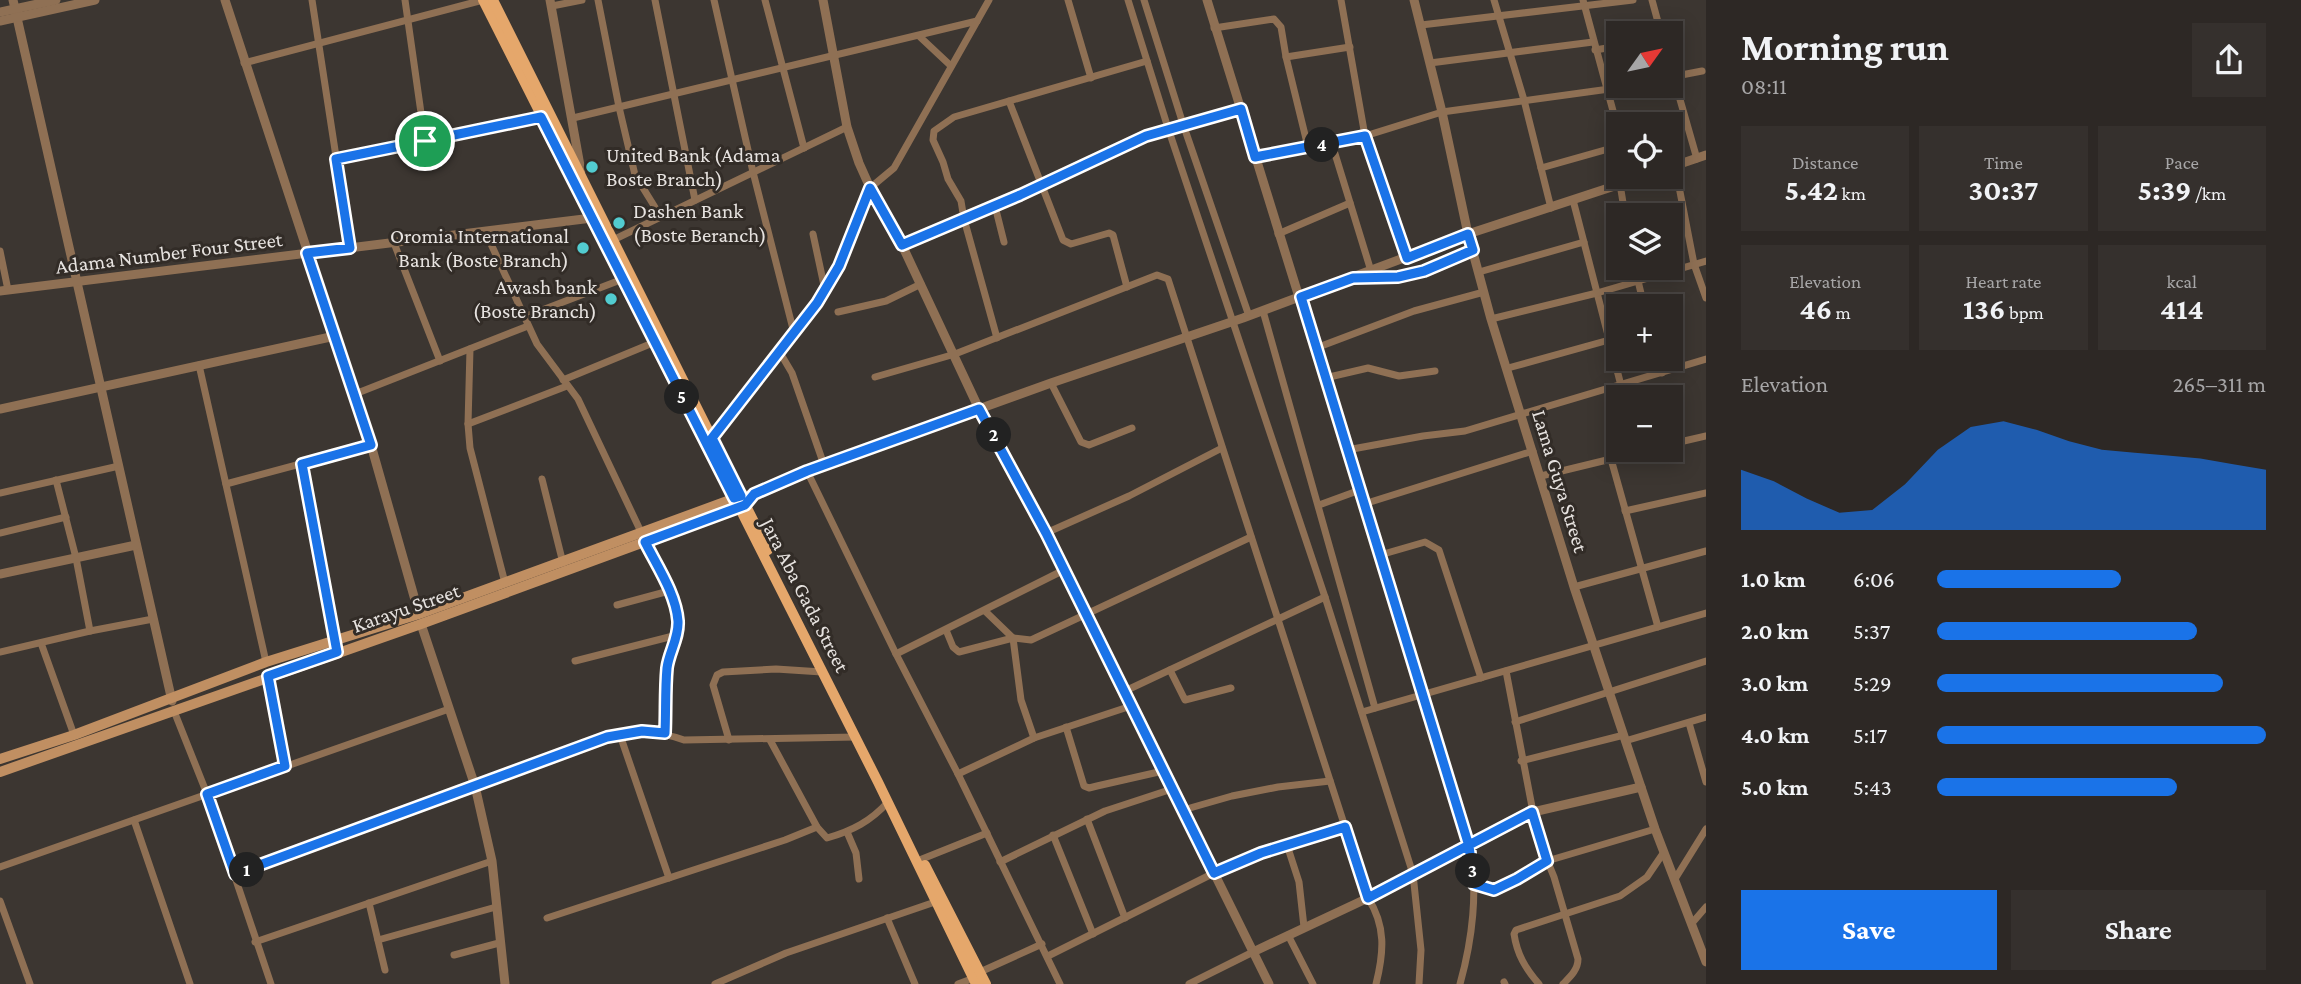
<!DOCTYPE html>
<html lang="en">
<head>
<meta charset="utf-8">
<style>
  body { margin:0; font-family:"Crimson Pro",serif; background:#35302d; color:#f1f3f6; height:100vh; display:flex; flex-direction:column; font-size:26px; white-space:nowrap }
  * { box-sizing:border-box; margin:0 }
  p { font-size:23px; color:#a7a6a7 }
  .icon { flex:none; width:38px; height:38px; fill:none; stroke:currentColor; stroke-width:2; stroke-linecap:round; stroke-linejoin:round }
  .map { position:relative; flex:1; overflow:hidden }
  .details { display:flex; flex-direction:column; background:#2d2825; width:595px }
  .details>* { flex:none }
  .needle { width:46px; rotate:57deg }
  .buttons { position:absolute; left:1606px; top:21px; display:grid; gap:14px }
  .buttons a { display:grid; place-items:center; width:77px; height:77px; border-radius:0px; background:#2d2825; box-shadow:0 4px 18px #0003,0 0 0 2px #484442; font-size:35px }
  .pin { position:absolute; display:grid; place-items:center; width:60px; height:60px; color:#fff; margin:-30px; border:4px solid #fff; border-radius:50%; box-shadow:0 2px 7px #0007 }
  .km { position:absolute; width:35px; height:35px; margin:-18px; border-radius:50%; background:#222; color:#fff; font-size:19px; line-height:35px; text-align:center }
  .round { display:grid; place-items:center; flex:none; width:74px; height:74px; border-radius:0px; background:#35302d }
  .head { display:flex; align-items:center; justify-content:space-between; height:119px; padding:0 35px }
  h1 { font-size:38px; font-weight:700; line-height:52px }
  .stats { display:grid; grid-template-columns:repeat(3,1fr); gap:10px; height:119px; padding:7px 35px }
  .stats div { display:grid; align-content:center; border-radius:0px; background:#35302d; text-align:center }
  .stats b { font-size:30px; font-weight:700 }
  .stats small { font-size:19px; font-weight:400 }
  .stats p { font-size:19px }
  .chart { height:196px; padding:14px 35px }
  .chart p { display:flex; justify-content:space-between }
  .chart svg { width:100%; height:126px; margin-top:7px; fill:#1a73e8; opacity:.7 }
  .primary-button { display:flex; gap:14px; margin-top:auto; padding:14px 35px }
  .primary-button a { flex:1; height:80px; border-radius:0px; background:#1a73e8; color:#fff; font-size:28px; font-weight:700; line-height:80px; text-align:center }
  .primary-button a+a { background:#35302d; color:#f1f3f6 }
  ul { padding:0 35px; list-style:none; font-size:23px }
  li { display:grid; grid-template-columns:112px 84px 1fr; align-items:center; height:52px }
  li i { height:18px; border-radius:9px; background:#1a73e8 }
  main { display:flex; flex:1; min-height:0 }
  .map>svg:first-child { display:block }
</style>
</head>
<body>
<main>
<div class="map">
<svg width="1706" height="984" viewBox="0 0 1706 984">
  <rect width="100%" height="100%" fill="#3c3631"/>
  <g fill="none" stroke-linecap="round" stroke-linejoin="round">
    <!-- minor -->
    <g stroke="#8f7054" stroke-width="7">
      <polyline points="312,0 350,248"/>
      <polyline points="405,0 425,141"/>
      <polyline points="598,0 619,107 635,175 661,217"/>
      <polyline points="655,0 695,200"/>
      <polyline points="714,0 753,172 794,333"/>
      <polyline points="765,0 804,148"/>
      <polyline points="1068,0 1091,78"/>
      <polyline points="1128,0 1168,128 1325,597 1413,874 1421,950 1419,984"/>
      <polyline points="1144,0 1183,124 1249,316"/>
      <polyline points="1341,0 1365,136 1407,258"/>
      <polyline points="1494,0 1524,100 1551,208"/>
      <polyline points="1583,0 1619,133"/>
      <polyline points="1652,0 1661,33"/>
      <polyline points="552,6 582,0"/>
      <polyline points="1421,25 1633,0"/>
      <polyline points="1214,28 1274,19 1281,27 1286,57 1308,147"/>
      <polyline points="919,36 951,66"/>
      <polyline points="1595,50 1619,46"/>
      <polyline points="1286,57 1350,47"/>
      <polyline points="244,63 483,0"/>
      <polyline points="1430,63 1593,42"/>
      <polyline points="1671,68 1697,159"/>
      <polyline points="1671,77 1702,71"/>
      <polyline points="1009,101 1063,240 1071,244 1109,233 1113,235 1127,287"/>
      <polyline points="573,118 977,21"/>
      <polyline points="1332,144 1371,271"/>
      <polyline points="1255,157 1365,136 1442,112 1631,86"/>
      <polyline points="336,159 541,117"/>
      <polyline points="1675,166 1694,264 1706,298"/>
      <polyline points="1541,168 1619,146"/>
      <polyline points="1620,184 1625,215"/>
      <polyline points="1573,200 1624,397"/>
      <polyline points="995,206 1004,242"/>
      <polyline points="485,231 537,344 578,399 669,591 678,619 677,635 672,645 667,667 665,733"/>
      <polyline points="813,234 825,290"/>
      <polyline points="1278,234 1350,203"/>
      <polyline points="613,240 847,127"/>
      <polyline points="394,243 440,361"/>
      <polyline points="902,245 1020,195 1089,161 1146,136 1241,109"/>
      <polyline points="0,251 8,290"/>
      <polyline points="1635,268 1644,306"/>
      <polyline points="1479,272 1584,242"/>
      <polyline points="1357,278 1398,277 1425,271 1473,250"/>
      <polyline points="1263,311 1375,708"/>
      <polyline points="838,312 886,301 921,284"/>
      <polyline points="524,317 623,279"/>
      <polyline points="1491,319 1597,293 1706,261"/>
      <polyline points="997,338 964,219 961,201 948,179 943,162 933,140 934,131 954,117 1147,61"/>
      <polyline points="1316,348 1414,311 1484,292"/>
      <polyline points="470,349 468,424 470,448 505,583"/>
      <polyline points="779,351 792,373 824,465"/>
      <polyline points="1658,359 1662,373"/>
      <polyline points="199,365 266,662"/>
      <polyline points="1508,368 1609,340"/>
      <path d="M875,377L955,354L1157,275L1168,279L1368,898C1386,926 1384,952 1376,984"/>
      <polyline points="1325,378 1368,368 1399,376 1435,371"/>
      <polyline points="563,380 655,342"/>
      <polyline points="1051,383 1081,442 1089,445 1132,428"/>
      <polyline points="355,394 528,326"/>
      <polyline points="468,424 567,386"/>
      <polyline points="712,438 817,303 839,266 870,188 894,168 989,0"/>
      <polyline points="1671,444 1706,436"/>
      <polyline points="1347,450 1423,436 1465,431 1706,359"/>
      <polyline points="1611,459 1658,627"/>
      <polyline points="302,464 337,652"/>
      <polyline points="807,471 896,654 958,774 1060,984"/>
      <polyline points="1541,476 1648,450"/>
      <polyline points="542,479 563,563"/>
      <polyline points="56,480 76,558 90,631"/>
      <polyline points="226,484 371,445"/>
      <polyline points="0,493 119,466"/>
      <polyline points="1364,504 1533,451"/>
      <polyline points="1319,505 1360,490"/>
      <polyline points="1625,511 1706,493"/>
      <polyline points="0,533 66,517"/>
      <polyline points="1046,533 1129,496 1222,448"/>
      <polyline points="1380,555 1425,542 1439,550 1481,678"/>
      <polyline points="1574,587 1706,551"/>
      <polyline points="617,605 669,591"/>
      <polyline points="985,611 1013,638 1021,700 1034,738"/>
      <polyline points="946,630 953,647 959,652 1013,638 1031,640 1251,537"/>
      <polyline points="41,643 74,735"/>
      <polyline points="0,652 90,631 153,619"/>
      <polyline points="896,654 1064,570"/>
      <polyline points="575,661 677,635"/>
      <polyline points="1170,670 1185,700 1231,688"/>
      <path d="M1506,671L1533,812L1541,845L1554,877L1578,959C1578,970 1570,977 1563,984"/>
      <polyline points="268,676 285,766"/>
      <polyline points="1125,691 1325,597"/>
      <polyline points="174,711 207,794 271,984"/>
      <polyline points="1362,712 1706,613"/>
      <polyline points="1515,722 1706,661"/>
      <polyline points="1689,723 1706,782"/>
      <polyline points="1066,727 1084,786 1089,788 1097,786 1163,771"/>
      <polyline points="620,735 669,878"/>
      <polyline points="729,740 713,685 717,675 723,672 776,669 822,672"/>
      <path d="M770,740L817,827L827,838C852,831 871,821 888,802"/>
      <polyline points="1625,741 1706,717"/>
      <polyline points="1521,761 1624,735"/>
      <polyline points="958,774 1034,738 1131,706"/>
      <polyline points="1183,810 1232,796 1278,787 1330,781"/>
      <polyline points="1087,819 1125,918"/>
      <polyline points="134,820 190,984"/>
      <polyline points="847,832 856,853 859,879"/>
      <polyline points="1053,835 1093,934"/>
      <polyline points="1287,845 1299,882 1304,927"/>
      <polyline points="922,859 987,833"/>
      <polyline points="1000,862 1105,811 1172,789"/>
      <polyline points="0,867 449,709"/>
      <path d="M235,874L607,737C635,732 657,730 684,740L856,737"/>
      <polyline points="1675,879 1706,829"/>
      <polyline points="1474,884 1494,890 1517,879 1547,861 1655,829"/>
      <polyline points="0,901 30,984"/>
      <polyline points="369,903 385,970"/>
      <polyline points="547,918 785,840 817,827"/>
      <polyline points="887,918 915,984"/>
      <polyline points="1693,922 1706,907"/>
      <polyline points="1288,935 1313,984"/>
      <polyline points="378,940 496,907"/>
      <polyline points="255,942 492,861"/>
      <polyline points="454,955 499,943"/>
      <polyline points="1048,956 1214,873 1261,854 1345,827"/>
      <polyline points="980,972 1042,944"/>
      <polyline points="1504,982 1505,984"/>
      <polyline points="715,984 786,953 935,902"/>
      <polyline points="958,984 974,978"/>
      <polyline points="1189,984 1253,952"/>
      <path d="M1460,984C1472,941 1479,889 1469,846"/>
      <path d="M1539,984C1525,968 1517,954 1514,934L1516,930L1620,896L1647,877L1664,852"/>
    </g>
    <!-- tertiary -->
    <g stroke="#8f7054" stroke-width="9">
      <polyline points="13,0 172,701"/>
      <polyline points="225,0 371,445 419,614"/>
      <polyline points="550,0 581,171"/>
      <polyline points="823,0 847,127 859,163 872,192 902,245 979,409 1046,533 1269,984"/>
      <polyline points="1207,0 1469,846"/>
      <polyline points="1414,0 1442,112 1468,234 1491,319 1574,587 1655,829 1706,962"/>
      <polyline points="0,12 56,0"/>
      <polyline points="0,21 95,0"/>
      <polyline points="1671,167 1706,155"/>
      <polyline points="0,291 592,218"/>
      <polyline points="0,409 335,336"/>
      <polyline points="741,496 754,494 807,471 1051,383 1243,318 1468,234 1642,177"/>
      <polyline points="0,574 136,545"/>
      <polyline points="421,624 475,786 492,861 505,984"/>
      <polyline points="1253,952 1368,898 1533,812 1641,787"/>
    </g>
    <!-- secondary -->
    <g stroke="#c08f62" stroke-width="10">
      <polyline points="0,759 74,735 266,662 419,614 741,496"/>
      <polyline points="0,772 421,624 745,505"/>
    </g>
    <!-- primary -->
    <g stroke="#e5a76b" stroke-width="10">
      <polyline points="483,0 878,782 976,984"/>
      <polyline points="493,0 768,550"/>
      <polyline points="925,865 986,984"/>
    </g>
  </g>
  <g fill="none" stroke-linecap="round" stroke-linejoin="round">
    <defs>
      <path id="route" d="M425,141L336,159L350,248L307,253L371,445L302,464L337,652L268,676L285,766L207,794L235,874L607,737L642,731L665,733C666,712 665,690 667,668C669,652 679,638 678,621C676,594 657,566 645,542L745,505L754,494L807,471L979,409L1046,533L1214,873L1261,853L1345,827L1368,898L1532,812L1547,861L1517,879L1494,890L1474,884L1469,846L1301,297L1353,278L1398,277L1424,271L1473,250L1468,234L1407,258L1365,136L1255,157L1241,109L1146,136L1020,195L902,245L870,188L839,266L817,303L712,438L741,496L734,498L541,117L425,141"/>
    </defs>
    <!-- route casing -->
    <use href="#route" stroke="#fff" stroke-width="14"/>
    <!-- route -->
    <use href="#route" stroke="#1a73e8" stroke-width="9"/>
  </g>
  <!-- markers -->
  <g fill="#52ccd0" stroke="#322c27" stroke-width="2.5">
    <circle cx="592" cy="167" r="7"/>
    <circle cx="619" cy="223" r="7"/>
    <circle cx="583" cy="248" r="7"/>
    <circle cx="611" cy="299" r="7"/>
  </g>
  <g text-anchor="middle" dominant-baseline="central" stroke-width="6" stroke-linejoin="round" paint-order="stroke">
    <!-- poi labels -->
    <g font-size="21" fill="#e7e3e0" stroke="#322c27" text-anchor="start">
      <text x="606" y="155">United Bank (Adama<tspan x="606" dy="24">Boste Branch)</tspan></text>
      <text x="633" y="211">Dashen Bank<tspan x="633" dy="24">(Boste Beranch)</tspan></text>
      <text x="569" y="236" text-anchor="end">Oromia International<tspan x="569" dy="24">Bank (Boste Branch)</tspan></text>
      <text x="597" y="287" text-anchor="end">Awash bank<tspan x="597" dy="24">(Boste Branch)</tspan></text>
    </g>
    <!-- street labels -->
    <g font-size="21" fill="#e7e3e0" stroke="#322c27">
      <text transform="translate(169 253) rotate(-7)">Adama Number Four Street</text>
      <text transform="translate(1560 481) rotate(73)">Lama Guya Street</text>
      <text transform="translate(805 595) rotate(63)">Jara Aba Gada Street</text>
      <text transform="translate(406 608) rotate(-19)">Karayu Street</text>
    </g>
  </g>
</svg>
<div class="buttons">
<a><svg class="needle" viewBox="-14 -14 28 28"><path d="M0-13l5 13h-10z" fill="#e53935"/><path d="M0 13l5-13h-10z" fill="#a7a6a7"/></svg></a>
<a><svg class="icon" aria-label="locate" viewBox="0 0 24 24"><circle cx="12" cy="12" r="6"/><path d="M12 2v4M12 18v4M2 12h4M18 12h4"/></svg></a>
<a><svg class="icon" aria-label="layers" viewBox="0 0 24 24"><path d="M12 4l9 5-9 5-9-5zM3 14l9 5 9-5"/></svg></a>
<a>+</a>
<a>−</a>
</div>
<div class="pin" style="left:425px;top:141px;background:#1e9e55"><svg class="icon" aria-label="arrive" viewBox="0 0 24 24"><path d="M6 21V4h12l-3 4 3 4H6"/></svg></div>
<b class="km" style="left:247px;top:870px">1</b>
<b class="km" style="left:994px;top:435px">2</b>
<b class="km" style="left:1473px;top:871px">3</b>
<b class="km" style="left:1322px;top:145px">4</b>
<b class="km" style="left:682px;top:397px">5</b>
</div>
<section class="details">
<div class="head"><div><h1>Morning run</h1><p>08:11</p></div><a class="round"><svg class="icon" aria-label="share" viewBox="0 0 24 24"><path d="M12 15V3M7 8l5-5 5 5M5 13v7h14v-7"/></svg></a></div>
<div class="stats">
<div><p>Distance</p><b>5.42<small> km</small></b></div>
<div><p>Time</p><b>30:37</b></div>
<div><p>Pace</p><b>5:39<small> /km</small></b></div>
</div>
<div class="stats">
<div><p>Elevation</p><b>46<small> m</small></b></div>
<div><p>Heart rate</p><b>136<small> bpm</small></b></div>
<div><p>kcal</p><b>414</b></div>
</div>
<div class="chart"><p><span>Elevation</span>265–311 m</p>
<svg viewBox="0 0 160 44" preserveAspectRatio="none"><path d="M0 44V23L10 27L20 33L30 38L40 37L50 28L60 16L70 8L80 6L90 9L100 13L110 16L120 17L130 18L140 19L150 21L160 23V44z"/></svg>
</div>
<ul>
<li><b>1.0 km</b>6:06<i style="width:56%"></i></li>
<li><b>2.0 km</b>5:37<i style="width:79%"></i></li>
<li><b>3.0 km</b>5:29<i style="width:87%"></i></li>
<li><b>4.0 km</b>5:17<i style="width:100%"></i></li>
<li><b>5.0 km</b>5:43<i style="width:73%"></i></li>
</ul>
<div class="primary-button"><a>Save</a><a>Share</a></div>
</section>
</main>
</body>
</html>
